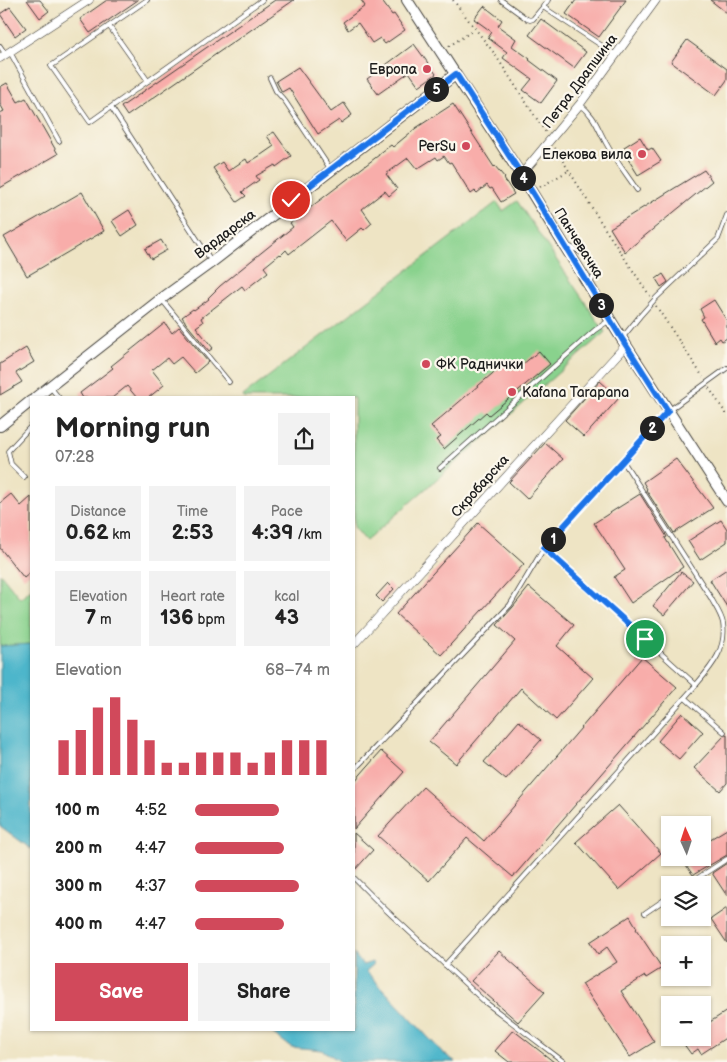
<!DOCTYPE html>
<html lang="en">
<head>
<meta charset="utf-8">
<style>
  body { margin:0; font-family:"Balsamiq Sans",sans-serif; background:#f2f2f2; color:#222; height:100vh; display:flex; flex-direction:column; font-size:19px; white-space:nowrap }
  * { box-sizing:border-box; margin:0 }
  p { font-size:16px; color:#767676 }
  .icon { flex:none; width:28px; height:28px; fill:none; stroke:currentColor; stroke-width:2; stroke-linecap:round; stroke-linejoin:round }
  .map { position:relative; flex:1; overflow:hidden }
  .panel { position:absolute; left:30px; top:396px; width:325px; height:635px; display:flex; flex-direction:column; background:#fff; border-radius:0px; box-shadow:0 1px 4px #0004 }
  .panel>* { flex:none }
  .needle { width:32px; rotate:357deg }
  .controls { position:absolute; left:661px; top:816px; display:grid; gap:10px }
  .controls a { display:grid; place-items:center; width:50px; height:50px; border-radius:0px; background:#fff; box-shadow:0 1px 4px #0004; font-size:25px }
  .pin { position:absolute; display:grid; place-items:center; width:42px; height:42px; color:#fff; margin:-21px; border:2px solid #fff; border-radius:50%; box-shadow:0 1px 5px #0007 }
  .km { position:absolute; width:25px; height:25px; margin:-12px; border-radius:50%; background:#222; color:#fff; font-size:14px; line-height:25px; text-align:center }
  .round { display:grid; place-items:center; flex:none; width:52px; height:52px; border-radius:0px; background:#f2f2f2 }
  .headline { display:flex; align-items:center; justify-content:space-between; height:85px; padding:0 25px }
  h1 { font-size:28px; font-weight:800; line-height:38px }
  .stats { display:grid; grid-template-columns:repeat(3,1fr); gap:8px; height:85px; padding:5px 25px }
  .stats div { display:grid; align-content:center; border-radius:0px; background:#f2f2f2; text-align:center }
  .stats b { font-size:21px; font-weight:800 }
  .stats small { font-size:14px; font-weight:400 }
  .stats p { font-size:14px }
  .chart { height:140px; padding:10px 25px }
  .chart p { display:flex; justify-content:space-between }
  .chart svg { width:100%; height:90px; margin-top:5px; stroke:#d1495b; stroke-width:6 }
  .cta { display:flex; gap:10px; margin-top:auto; padding:10px 25px }
  .cta a { flex:1; height:58px; border-radius:0px; background:#d1495b; color:#fff; font-size:20px; font-weight:800; line-height:58px; text-align:center }
  .cta a+a { background:#f2f2f2; color:#222 }
  ul { padding:0 25px; list-style:none; font-size:16px }
  li { display:grid; grid-template-columns:80px 60px 1fr; align-items:center; height:38px }
  li i { height:12px; border-radius:6px; background:#d1495b }
  .map>svg:first-child { display:block }
</style>
</head>
<body>
<div class="map">
<svg width="727" height="1062" viewBox="0 0 727 1062">
  <rect width="100%" height="100%" fill="#fbf7ec"/>
  <filter id="ink" filterUnits="userSpaceOnUse"><feTurbulence type="fractalNoise" baseFrequency=".02" numOctaves="2"/><feDisplacementMap in="SourceGraphic" scale="10" xChannelSelector="R" yChannelSelector="G"/><feConvolveMatrix kernelMatrix="1 2 1 2 8 2 1 2 1" color-interpolation-filters="sRGB"/></filter>
  <filter id="wash" filterUnits="userSpaceOnUse"><feTurbulence type="fractalNoise" baseFrequency=".0096" numOctaves="4" result="noise"/><feDisplacementMap in="SourceGraphic" scale="20" xChannelSelector="R" yChannelSelector="G"/><feGaussianBlur stdDeviation="1.12" result="paint"/><feColorMatrix in="noise" values="0 0 0 0 0 0 0 0 0 0 0 0 0 0 0 0 0 1.4 0 .05"/><feComposite in="paint" operator="in"/></filter>
  <g filter="url(#wash)">
    <rect width="100%" height="100%" fill="#eee4c4"/>
    <!-- green -->
    <g fill="#89d28d" stroke="#527754">
      <polygon points="517,201 605,332 366,541 354,527 354,398 244,398 243,396 497,202 503,211"/>
      <polygon points="0,573 20,598 31,589 31,644 0,646"/>
    </g>
    <!-- water -->
    <g fill="#4db6cb" stroke="#346974">
      <polygon points="31,644 31,849 0,826 0,646"/>
      <polygon points="354,954 363,965 372,962 374,964 366,971 443,1053 456,1062 341,1062 322,1050 291,1047 268,1030 354,1030"/>
    </g>
    <g id="blocks">
      <!-- building -->
      <g fill="#f8adaa">
        <polygon points="27,0 40,0 49,11 40,18"/>
        <polygon points="107,0 138,0 90,33 80,19"/>
        <polygon points="275,0 294,0 127,116 121,107"/>
        <polygon points="361,0 381,0 392,15 394,14 405,30 385,44 380,38 372,43 358,23 348,30 343,22 365,6"/>
        <polygon points="576,0 626,0 599,37 566,14"/>
        <polygon points="710,0 727,0 727,13"/>
        <polygon points="484,6 502,20 498,26 516,39 512,46 530,59 529,60 557,81 541,103 523,90 532,79 503,58 507,52 488,38 492,32 474,19"/>
        <polygon points="10,7 26,28 15,36 0,14"/>
        <polygon points="541,19 586,52 574,68 529,35"/>
        <polygon points="687,40 727,69 727,80 716,95 671,62"/>
        <polygon points="414,44 436,74 419,86 409,72 378,94 367,79"/>
        <polygon points="298,67 331,112 344,103 352,115 341,123 339,120 318,134 289,88 282,92 276,81"/>
        <polygon points="7,83 18,102 26,98 58,154 0,188 0,113 4,111 0,104 0,87"/>
        <polygon points="453,104 494,167 495,166 505,178 504,179 514,194 501,202 492,188 490,189 487,185 477,193 475,191 471,194 451,162 449,163 444,156 438,160 436,157 417,169 408,158 386,174 397,189 389,196 385,191 362,209 372,223 364,230 362,228 346,241 331,221 289,254 286,250 281,255 280,254 264,267 268,272 245,290 242,286 201,318 203,322 196,327 213,348 209,351 185,322 185,321 182,317 193,309 194,310 209,299 208,298 220,286 293,227 290,223 379,155 379,154 391,145 393,147 416,128"/>
        <polygon points="274,132 291,156 276,167 275,165 256,176 259,180 242,192 246,196 237,202 213,168 222,162 228,171 246,159 248,163 261,155 274,146 267,136"/>
        <polygon points="640,137 648,150 652,148 661,161 638,175 628,159 631,157 624,147"/>
        <polygon points="704,170 712,181 625,252 610,228"/>
        <polygon points="82,192 104,231 27,276 4,237"/>
        <polygon points="129,210 138,225 122,236 112,221"/>
        <polygon points="161,240 167,250 151,259 145,249"/>
        <polygon points="663,274 668,282 661,287 656,279"/>
        <polygon points="714,300 727,321 727,338 722,341 720,338 715,342 701,319 704,317 700,309"/>
        <polygon points="165,323 172,333 179,327 208,362 195,373 181,357 172,364 167,358 152,370 164,385 148,398 137,398 127,386 112,398 83,398 80,393 113,368 111,366"/>
        <polygon points="26,348 34,362 16,373 22,382 0,395 0,364"/>
        <polygon points="539,351 550,364 489,415 486,412 444,449 436,440 441,437 431,426 506,362 513,369 521,362 523,364"/>
        <polygon points="600,381 619,398 584,437 565,420"/>
        <polygon points="545,443 563,459 527,499 509,482"/>
        <polygon points="676,459 713,508 674,533 646,490 647,489 643,482"/>
        <polygon points="11,494 21,506 31,497 31,572 24,578 0,548 0,503"/>
        <polygon points="640,494 667,537 665,538 683,567 631,603 614,577 625,570 594,523"/>
        <polygon points="721,520 727,529 727,542 700,560 688,541"/>
        <polygon points="478,523 524,564 441,655 396,614"/>
        <polygon points="727,569 727,607 710,580"/>
        <polygon points="681,572 693,581 664,615 653,606"/>
        <polygon points="388,583 394,589 382,602 376,596"/>
        <polygon points="529,587 574,625 557,646 593,678 556,720 521,688 456,764 429,742 515,641 497,625 513,607"/>
        <polygon points="642,657 677,687 513,877 467,838 429,881 378,836 423,787 484,841"/>
        <polygon points="682,713 703,732 679,759 658,741"/>
        <polygon points="519,721 541,740 506,780 484,762"/>
        <polygon points="727,734 727,783 720,791 694,768 724,736"/>
        <polygon points="381,751 404,772 354,829 354,782"/>
        <polygon points="618,805 661,853 619,890 576,842"/>
        <polygon points="727,829 727,855 693,875 681,858 702,858 702,844"/>
        <polygon points="354,833 373,850 354,871"/>
        <polygon points="727,863 727,896 712,873"/>
        <polygon points="727,908 727,943 711,919"/>
        <polygon points="630,916 637,928 636,929 662,968 646,978 645,976 621,991 654,1042 630,1057 582,984 617,962 607,947 598,954 590,942"/>
        <polygon points="499,951 545,992 518,1022 471,981"/>
        <polygon points="727,1011 727,1037 701,1054 698,1049 691,1054 683,1043 691,1038 702,1038 702,1027"/>
        <polygon points="513,1030 554,1062 509,1062 495,1051"/>
      </g>
    </g>
  </g>
  <g filter="url(#ink)">
    <use href="#blocks" fill-opacity="0" stroke="#3c3a35" stroke-width="1"/>
    <g fill="none" stroke-linecap="round" stroke-linejoin="round">
      <defs>
        <g id="service">
          <polyline points="501,0 527,19 530,20 533,19 543,7"/>
          <polyline points="548,0 543,7 616,55"/>
          <polyline points="109,26 147,0"/>
          <polyline points="0,46 6,55"/>
          <polyline points="10,52 59,141"/>
          <polyline points="270,78 276,91 285,101 331,170"/>
          <polyline points="148,81 262,0"/>
          <path d="M580,104C596,118 596,125 606,143C615,160 627,175 637,190"/>
          <polyline points="111,107 148,81 109,26 51,66 90,122 111,107 212,262"/>
          <path d="M567,246C577,249 596,259 595,272C595,276 592,279 590,283"/>
          <polyline points="163,301 229,382"/>
          <polyline points="623,337 640,316 656,298 718,239 727,215"/>
          <polyline points="51,388 59,398"/>
          <polyline points="440,468 595,330 610,320"/>
          <polyline points="24,477 11,464 8,451 31,426"/>
          <polyline points="544,548 696,685"/>
          <polyline points="685,698 724,732"/>
          <polyline points="354,770 510,605 544,548 668,411 727,368"/>
          <polyline points="354,878 385,909 485,1002 564,1062"/>
          <polyline points="687,885 727,859"/>
          <polyline points="645,913 670,896"/>
          <path d="M445,965L696,685C712,666 727,649 723,623C721,614 715,606 711,598L623,461"/>
        </g>
        <g id="minor">
          <polyline points="0,58 89,0"/>
          <polyline points="521,175 580,104 656,0"/>
          <polyline points="354,644 626,345"/>
        </g>
        <g id="tertiary">
          <polyline points="407,0 521,175 622,339 727,501"/>
          <polyline points="35,398 161,299 212,262 456,74"/>
          <polyline points="0,426 31,401"/>
        </g>
      </defs>
      <!-- service casing -->
      <use href="#service" stroke="#3c3a35" stroke-width="5.5"/>
      <!-- minor casing -->
      <use href="#minor" stroke="#3c3a35" stroke-width="9"/>
      <!-- tertiary casing -->
      <use href="#tertiary" stroke="#3c3a35" stroke-width="12"/>
      <!-- path -->
      <g stroke="#3c3a35" stroke-width="2" stroke-dasharray="1 4" stroke-linecap="butt">
        <polyline points="453,0 494,53 546,133"/>
        <polyline points="449,46 474,30"/>
        <polyline points="555,148 607,232 650,296"/>
        <polyline points="540,187 568,171"/>
        <polyline points="656,306 703,377"/>
        <polyline points="709,388 727,415"/>
      </g>
      <!-- service -->
      <use href="#service" stroke="#fff" stroke-width="4"/>
      <!-- minor -->
      <use href="#minor" stroke="#fff" stroke-width="8"/>
      <!-- tertiary -->
      <use href="#tertiary" stroke="#fff" stroke-width="10"/>
    </g>
  </g>
  <g fill="none" stroke-linecap="round" stroke-linejoin="round" filter="url(#ink)">
    <defs>
      <polyline id="route" points="291,200 456,74 521,174 622,339 668,411 544,548 645,639"/>
    </defs>
    <!-- route casing -->
    <use href="#route" stroke="#fff" stroke-width="10"/>
    <!-- route -->
    <use href="#route" stroke="#1a73e8" stroke-width="6"/>
  </g>
  <!-- markers -->
  <g fill="#d1495b" stroke="#fbf7ec" stroke-width="2">
    <circle cx="427" cy="69" r="5"/>
    <circle cx="466" cy="146" r="5"/>
    <circle cx="642" cy="154" r="5"/>
    <circle cx="426" cy="364" r="5"/>
    <circle cx="512" cy="392" r="5"/>
  </g>
  <g text-anchor="middle" dominant-baseline="central" stroke-width="4.5" stroke-linejoin="round" paint-order="stroke">
    <!-- poi labels -->
    <g font-size="14" fill="#1c1c1c" stroke="#fbf7ec" text-anchor="end">
      <text x="417" y="69">Европа</text>
      <text x="456" y="146">PerSu</text>
      <text x="632" y="154">Елекова вила</text>
      <text x="436" y="364" text-anchor="start">ФК Раднички</text>
      <text x="522" y="392" text-anchor="start">Kafana Tarapana</text>
    </g>
    <!-- street labels -->
    <g font-size="14" fill="#1c1c1c" stroke="#fbf7ec">
      <text transform="translate(580 81) rotate(-53)">Петра Драпшина</text>
      <text transform="translate(225 234) rotate(-37)">Вардарска</text>
      <text transform="translate(579 243) rotate(58)">Панчевачка</text>
      <text transform="translate(480 486) rotate(-48)">Скробарска</text>
    </g>
  </g>
</svg>
<div class="controls">
<a><svg class="needle" viewBox="-14 -14 28 28"><path d="M0-13l5 13h-10z" fill="#e53935"/><path d="M0 13l5-13h-10z" fill="#767676"/></svg></a>
<a><svg class="icon" aria-label="layers" viewBox="0 0 24 24"><path d="M12 4l9 5-9 5-9-5zM3 14l9 5 9-5"/></svg></a>
<a>+</a>
<a>−</a>
</div>
<div class="pin" style="left:645px;top:639px;background:#1e9e55"><svg class="icon" aria-label="arrive" viewBox="0 0 24 24"><path d="M6 21V4h12l-3 4 3 4H6"/></svg></div>
<div class="pin" style="left:291px;top:200px;background:#d93025"><svg class="icon" aria-label="check" viewBox="0 0 24 24"><path d="M5 12l5 5 9-10"/></svg></div>
<b class="km" style="left:553px;top:539px">1</b>
<b class="km" style="left:652px;top:428px">2</b>
<b class="km" style="left:601px;top:305px">3</b>
<b class="km" style="left:523px;top:178px">4</b>
<b class="km" style="left:436px;top:89px">5</b>
<section class="panel">
<div class="headline"><div><h1>Morning run</h1><p>07:28</p></div><a class="round"><svg class="icon" aria-label="share" viewBox="0 0 24 24"><path d="M12 15V3M7 8l5-5 5 5M5 13v7h14v-7"/></svg></a></div>
<div class="stats">
<div><p>Distance</p><b>0.62<small> km</small></b></div>
<div><p>Time</p><b>2:53</b></div>
<div><p>Pace</p><b>4:39<small> /km</small></b></div>
</div>
<div class="stats">
<div><p>Elevation</p><b>7<small> m</small></b></div>
<div><p>Heart rate</p><b>136<small> bpm</small></b></div>
<div><p>kcal</p><b>43</b></div>
</div>
<div class="chart"><p><span>Elevation</span>68–74 m</p>
<svg viewBox="0 0 160 44" preserveAspectRatio="none"><path d="M5 44V27M15 44V22M25 44V11M35 44V6M45 44V17M55 44V27M65 44V38M75 44V38M85 44V33M95 44V33M105 44V33M115 44V38M125 44V33M135 44V27M145 44V27M155 44V27"/></svg>
</div>
<ul>
<li><b>100 m</b>4:52<i style="width:62%"></i></li>
<li><b>200 m</b>4:47<i style="width:66%"></i></li>
<li><b>300 m</b>4:37<i style="width:77%"></i></li>
<li><b>400 m</b>4:47<i style="width:66%"></i></li>
</ul>
<div class="cta"><a>Save</a><a>Share</a></div>
</section>
</div>
</body>
</html>
